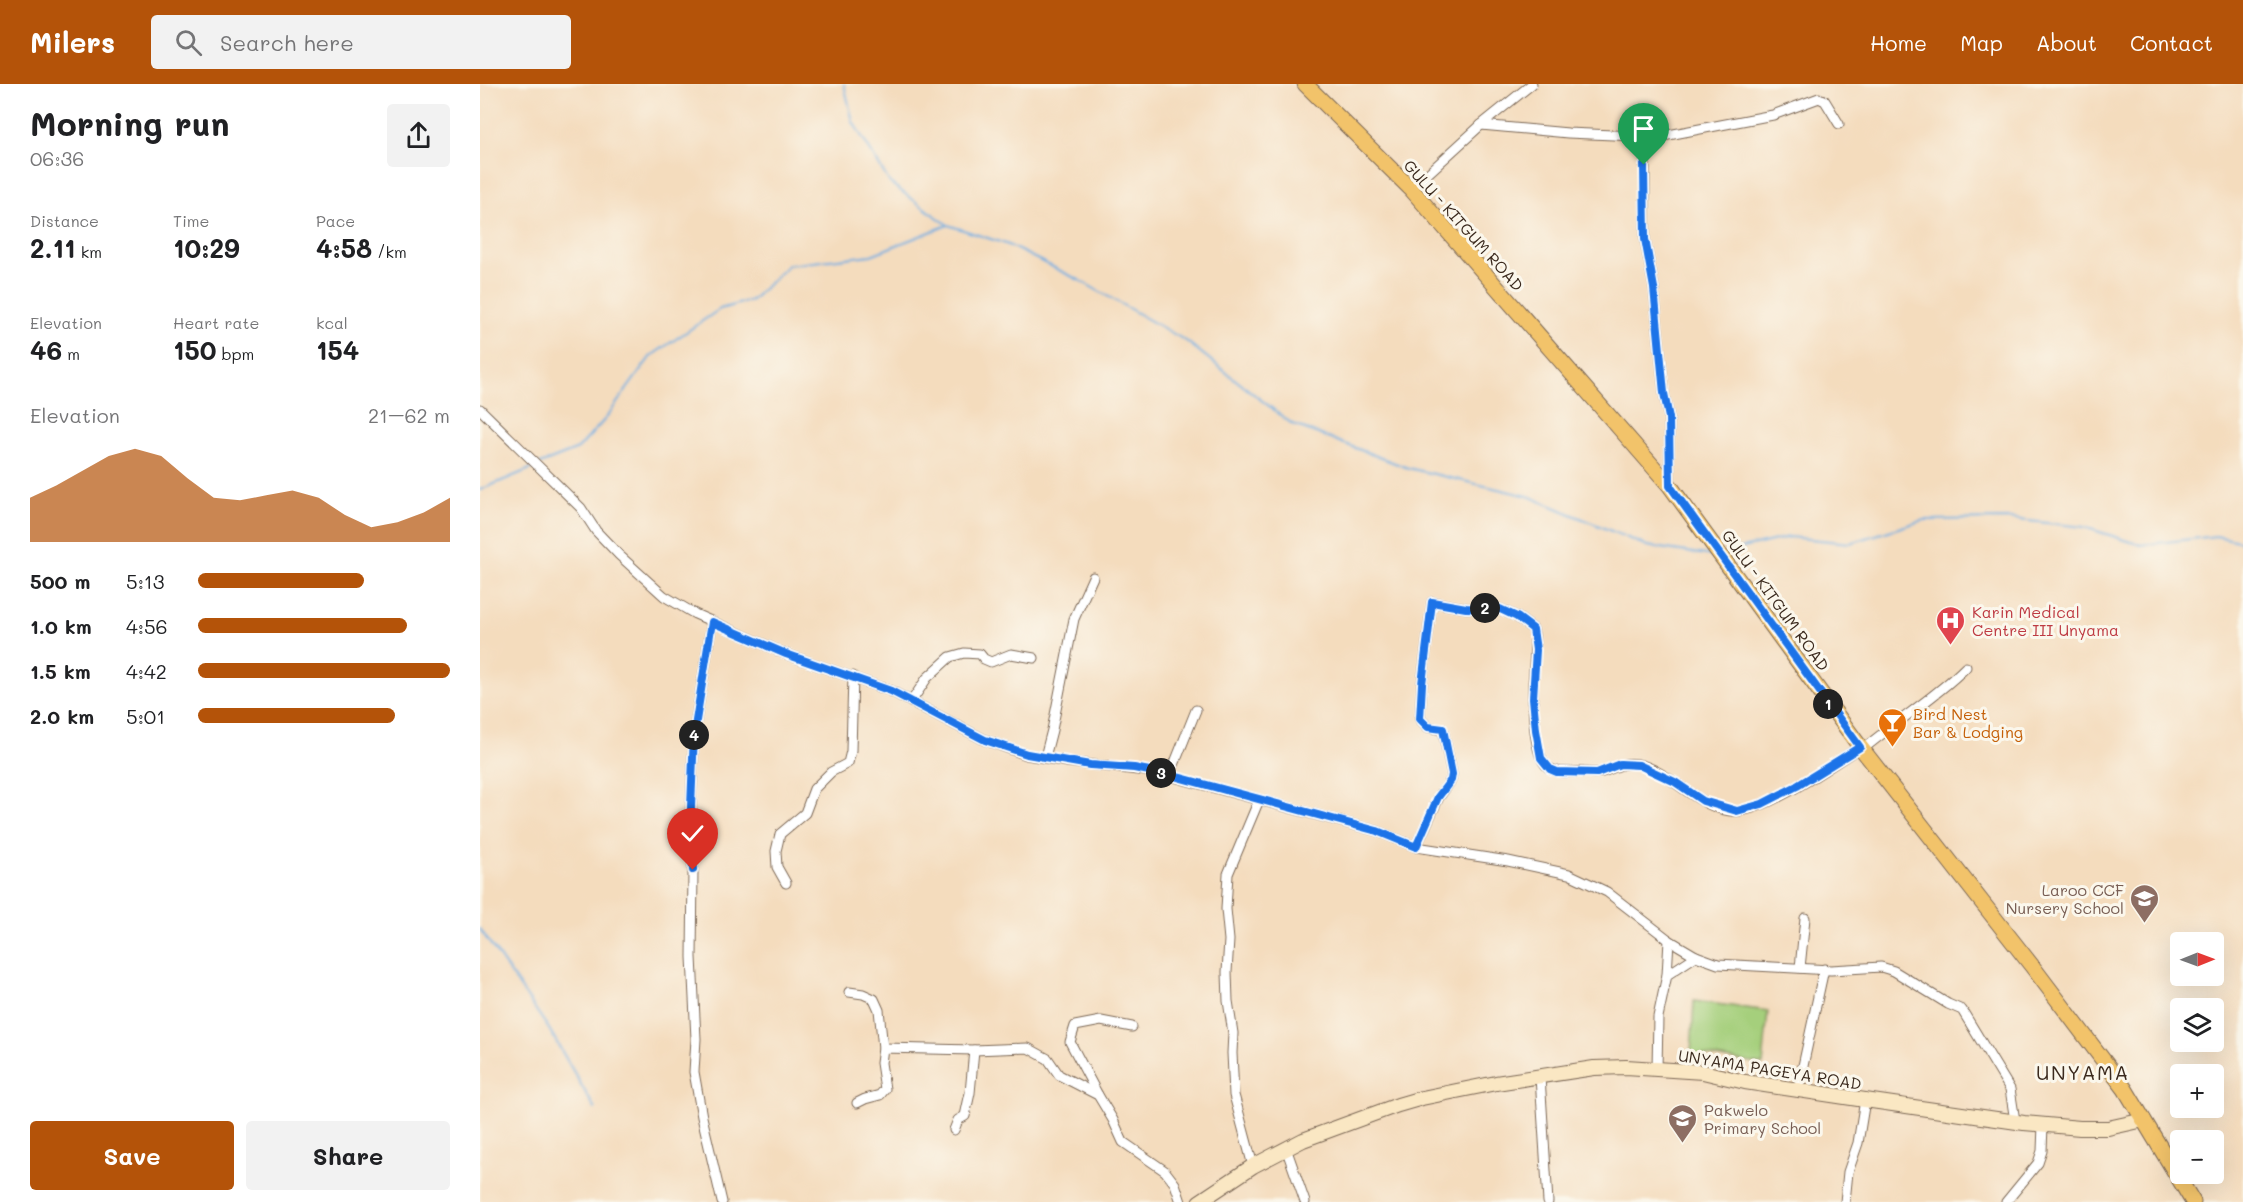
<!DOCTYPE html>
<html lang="en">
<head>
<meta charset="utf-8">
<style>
  body { margin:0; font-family:Mali,sans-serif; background:#f2f2f2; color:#202124; height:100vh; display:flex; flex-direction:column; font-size:22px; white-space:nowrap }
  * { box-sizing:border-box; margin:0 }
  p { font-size:20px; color:#757577 }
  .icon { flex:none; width:33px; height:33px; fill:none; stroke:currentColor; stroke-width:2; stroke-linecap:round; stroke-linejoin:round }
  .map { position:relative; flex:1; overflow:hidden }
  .panel { display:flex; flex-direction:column; background:#fff; width:480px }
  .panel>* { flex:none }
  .needle { width:39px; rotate:89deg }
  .tools { position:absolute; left:1690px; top:848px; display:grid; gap:12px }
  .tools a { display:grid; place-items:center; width:54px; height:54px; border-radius:6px; background:#fff; box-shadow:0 6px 24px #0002; font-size:30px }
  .pin { position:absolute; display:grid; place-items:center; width:51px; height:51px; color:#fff; margin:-62px -26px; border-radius:50% 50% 50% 0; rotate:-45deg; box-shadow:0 0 6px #0007 }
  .pin .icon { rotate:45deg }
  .km { position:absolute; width:30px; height:30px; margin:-15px; border-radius:50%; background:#222; color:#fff; font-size:16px; line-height:30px; text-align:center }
  .round { display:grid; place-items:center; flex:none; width:63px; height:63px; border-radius:6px; background:#f2f2f2 }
  .overview { display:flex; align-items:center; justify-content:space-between; height:102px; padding:0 30px }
  h1 { font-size:33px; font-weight:700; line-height:45px }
  .figures { display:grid; grid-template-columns:repeat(3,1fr); gap:9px; height:102px; padding:6px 30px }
  .figures div { display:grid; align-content:center }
  .figures b { font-size:26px; font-weight:700 }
  .figures small { font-size:16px; font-weight:400 }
  .figures p { font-size:16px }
  .chart { height:168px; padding:12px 30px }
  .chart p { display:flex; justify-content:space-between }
  .chart svg { width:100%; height:108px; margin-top:6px; fill:#b45309; opacity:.7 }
  .button { display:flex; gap:12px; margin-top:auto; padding:12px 30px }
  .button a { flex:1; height:69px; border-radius:6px; background:#b45309; color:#fff; font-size:24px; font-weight:700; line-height:69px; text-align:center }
  .button a+a { background:#f2f2f2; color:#202124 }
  ul { padding:0 30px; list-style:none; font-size:20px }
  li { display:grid; grid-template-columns:96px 72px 1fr; align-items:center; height:45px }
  li i { height:15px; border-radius:8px; background:#b45309 }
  header { display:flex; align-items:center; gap:36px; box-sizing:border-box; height:84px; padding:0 30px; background:#b45309; color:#fff }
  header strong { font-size:28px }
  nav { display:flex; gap:33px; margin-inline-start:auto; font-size:21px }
  .search { width:420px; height:54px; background:#f2f2f2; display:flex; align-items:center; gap:15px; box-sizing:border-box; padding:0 21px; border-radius:6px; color:#757577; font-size:22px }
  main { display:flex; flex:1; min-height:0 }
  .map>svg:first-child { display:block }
</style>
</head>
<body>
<header>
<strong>Milers</strong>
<div class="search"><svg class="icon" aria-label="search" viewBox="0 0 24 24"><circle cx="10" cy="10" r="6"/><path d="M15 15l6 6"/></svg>Search here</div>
<nav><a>Home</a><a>Map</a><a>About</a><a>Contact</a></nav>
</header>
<main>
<section class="panel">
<div class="overview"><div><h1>Morning run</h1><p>06:36</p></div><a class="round"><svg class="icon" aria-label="share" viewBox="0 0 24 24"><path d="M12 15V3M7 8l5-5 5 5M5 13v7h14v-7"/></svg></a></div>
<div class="figures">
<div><p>Distance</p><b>2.11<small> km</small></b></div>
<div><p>Time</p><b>10:29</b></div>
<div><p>Pace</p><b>4:58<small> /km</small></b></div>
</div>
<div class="figures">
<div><p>Elevation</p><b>46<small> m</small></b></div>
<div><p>Heart rate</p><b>150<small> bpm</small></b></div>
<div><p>kcal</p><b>154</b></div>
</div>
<div class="chart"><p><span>Elevation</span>21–62 m</p>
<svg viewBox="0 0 160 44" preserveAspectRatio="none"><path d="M0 44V26L10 21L20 15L30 9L40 6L50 9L60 18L70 26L80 27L90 25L100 23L110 26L120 33L130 38L140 36L150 32L160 26V44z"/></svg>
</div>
<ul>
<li><b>500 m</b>5:13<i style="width:66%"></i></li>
<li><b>1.0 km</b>4:56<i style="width:83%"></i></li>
<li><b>1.5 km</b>4:42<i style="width:100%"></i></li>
<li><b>2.0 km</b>5:01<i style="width:78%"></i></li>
</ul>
<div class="button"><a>Save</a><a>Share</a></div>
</section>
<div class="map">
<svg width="1763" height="1118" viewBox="0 0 1763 1118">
  <rect width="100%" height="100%" fill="#fbf7ec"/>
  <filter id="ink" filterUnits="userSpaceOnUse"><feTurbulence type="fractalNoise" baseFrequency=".0167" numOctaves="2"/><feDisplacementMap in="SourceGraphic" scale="12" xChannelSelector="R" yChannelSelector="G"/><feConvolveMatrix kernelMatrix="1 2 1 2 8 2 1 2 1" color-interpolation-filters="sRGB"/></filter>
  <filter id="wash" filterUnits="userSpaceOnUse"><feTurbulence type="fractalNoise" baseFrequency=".008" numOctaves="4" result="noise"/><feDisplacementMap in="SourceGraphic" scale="24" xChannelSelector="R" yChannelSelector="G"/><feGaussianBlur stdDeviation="1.35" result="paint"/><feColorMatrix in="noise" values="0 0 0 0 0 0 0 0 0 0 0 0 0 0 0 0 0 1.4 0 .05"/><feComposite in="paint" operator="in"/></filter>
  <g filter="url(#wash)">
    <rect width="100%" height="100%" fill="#f4dcbd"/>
    <!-- green -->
    <polygon fill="#a5cf7b" stroke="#707c4c" stroke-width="1.5" points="1214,917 1288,927 1283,981 1211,969"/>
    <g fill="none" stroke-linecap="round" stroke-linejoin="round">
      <!-- stream -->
      <g stroke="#6eade1" stroke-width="2">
        <polyline points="364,0 373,38 410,99 468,141"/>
        <polyline points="60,380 98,365 126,334 171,272 240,225 272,216 308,181 391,171 468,141 526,160 599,196 706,257 812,340 928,384 1048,412 1167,462 1233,472"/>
        <polyline points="0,406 55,383"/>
        <polyline points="1254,466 1309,453 1370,459 1444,436 1530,435 1604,443 1661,461 1736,452 1763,458"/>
        <polyline points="0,845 69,945 115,1025"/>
      </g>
    </g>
  </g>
  <g filter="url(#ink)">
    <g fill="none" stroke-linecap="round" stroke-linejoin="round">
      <defs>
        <g id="street">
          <polyline points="1001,41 1088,49 1178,53 1293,31 1339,14 1345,17 1359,40"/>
          <polyline points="1178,53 1169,60 1165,68 1165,155 1174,204 1184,309 1189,334 1190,401"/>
          <polyline points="931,105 1001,41 1052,0"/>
          <polyline points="0,325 101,424 116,447 139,471 184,512 215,530 306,570 411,607 505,656 547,671 588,678 675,688 897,747 936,763 1028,777 1089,790 1127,808 1189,856 1216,872 1238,880 1351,886 1401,883 1414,887 1468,920 1482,926 1530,1005 1535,1037"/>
          <polyline points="232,538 214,649 211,723 213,787 212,873 216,955 214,988 222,1033 242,1118"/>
          <polyline points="431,618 447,594 470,573 484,569 500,570 504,575 511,578 531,570 554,574"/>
          <path d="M1382,666C1416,637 1454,615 1486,583"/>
          <polyline points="565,673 572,646 594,535 613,493"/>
          <polyline points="690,691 716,626"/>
          <path d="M936,763L959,713L971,696L972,690L963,646L948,643L940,635L942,599L952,518L986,524L1020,525L1037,533L1053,545C1057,559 1054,572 1054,586C1052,608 1052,658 1063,677C1071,692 1089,687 1104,688C1110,688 1116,690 1122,688C1134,684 1143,678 1157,680C1192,687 1224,731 1259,727C1293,723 1350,682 1380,663"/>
          <polyline points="306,799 297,783 296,767 300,750 325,729 334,705 351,688 368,679 371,667 373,592"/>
          <polyline points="1320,884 1325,834"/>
          <polyline points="1187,891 1216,872"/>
          <polyline points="369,908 383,910 394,915 399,926 403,964"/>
          <polyline points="1177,985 1178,933 1187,891 1189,856"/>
          <polyline points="1060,993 1068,1118"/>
          <polyline points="1318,1005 1344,885"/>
          <polyline points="618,1011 590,958 595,942 621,937 652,943"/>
          <polyline points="377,1019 385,1015 400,1011 405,1005 401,979 403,964 494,966 548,964 568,975 579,991 618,1011 633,1036 643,1058 685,1087 695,1100 701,1118"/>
          <polyline points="474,1046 478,1036 485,1032 490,1009 494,966"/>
          <polyline points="806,1064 825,1118"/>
          <polyline points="773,1082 754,1011 752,969 753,949 748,917 747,888 749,856 746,825 748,790 779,716"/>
          <polyline points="1365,1118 1368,1088 1378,1059 1385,1016"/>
          <polyline points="1526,1118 1558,1079 1562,1067 1563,1041"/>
        </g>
        <polyline id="secondary" points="719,1118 773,1082 823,1056 918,1021 942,1014 1016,999 1114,984 1146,983 1223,988 1265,998 1385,1016 1544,1039 1600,1044 1628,1044 1664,1036"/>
        <polyline id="primary" points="825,0 931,105 1190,402 1378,660 1552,882 1645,1005 1713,1118"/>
      </defs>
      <!-- street casing -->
      <use href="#street" stroke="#7c6856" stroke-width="11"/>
      <!-- secondary casing -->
      <use href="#secondary" stroke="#7c6856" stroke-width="16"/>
      <!-- primary casing -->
      <use href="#primary" stroke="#7c6856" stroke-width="17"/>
      <!-- street -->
      <use href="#street" stroke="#fff" stroke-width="9"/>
      <!-- secondary -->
      <use href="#secondary" stroke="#fae7c3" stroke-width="14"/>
      <!-- primary -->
      <use href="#primary" stroke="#f2c36a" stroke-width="15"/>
    </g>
  </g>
  <g fill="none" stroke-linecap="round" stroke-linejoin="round" filter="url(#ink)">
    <defs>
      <polyline id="route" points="213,786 211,723 214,649 232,538 306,570 411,607 505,656 547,670 610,681 654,684 690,691 897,747 936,763 958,713 971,696 972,690 963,645 948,643 940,635 942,600 952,518 986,524 1020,525 1037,533 1053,545 1056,566 1053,614 1056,646 1061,674 1070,685 1077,688 1117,689 1140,680 1159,681 1195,698 1223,717 1257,727 1282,720 1317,702 1380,663 1190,402 1189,334 1184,309 1174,204 1165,155 1164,81"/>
    </defs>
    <!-- route casing -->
    <use href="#route" stroke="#fff" stroke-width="12"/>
    <!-- route -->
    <use href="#route" stroke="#1a73e8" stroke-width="8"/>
  </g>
  <!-- icons -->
  <defs>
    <symbol id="hospital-pin" viewBox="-11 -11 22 30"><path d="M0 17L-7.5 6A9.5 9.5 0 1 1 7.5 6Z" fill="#e0444e" stroke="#fbf7ec"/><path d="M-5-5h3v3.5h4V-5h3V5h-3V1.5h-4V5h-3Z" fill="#fff"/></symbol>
    <symbol id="bar-pin" viewBox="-11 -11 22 30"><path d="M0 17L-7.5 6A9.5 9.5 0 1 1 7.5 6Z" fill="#e8710a" stroke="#fbf7ec"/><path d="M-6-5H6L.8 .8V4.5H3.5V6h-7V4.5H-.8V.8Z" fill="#fff"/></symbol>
    <symbol id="school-pin" viewBox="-11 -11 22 30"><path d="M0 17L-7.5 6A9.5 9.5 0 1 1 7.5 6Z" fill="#8d6e63" stroke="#fbf7ec"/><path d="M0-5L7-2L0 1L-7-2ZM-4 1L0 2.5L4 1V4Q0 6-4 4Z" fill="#fff"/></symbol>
  </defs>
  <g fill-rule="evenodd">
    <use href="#hospital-pin" x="1454" y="520" width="33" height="45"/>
    <use href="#bar-pin" x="1396" y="622" width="33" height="45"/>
    <use href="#school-pin" x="1648" y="798" width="33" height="45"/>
    <use href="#school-pin" x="1186" y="1018" width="33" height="45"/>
  </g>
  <g text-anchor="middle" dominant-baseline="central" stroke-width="6" stroke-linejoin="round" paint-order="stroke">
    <!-- street labels -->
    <g font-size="16" fill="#3b2a1e" stroke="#fbf7ec">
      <text transform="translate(984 141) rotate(48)">GULU - KITGUM ROAD</text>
      <text transform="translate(1296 516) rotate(54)">GULU - KITGUM ROAD</text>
      <text transform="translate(1290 985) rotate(9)">UNYAMA PAGEYA ROAD</text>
    </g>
    <!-- health labels -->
    <g font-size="16" fill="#be3a42" stroke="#fbf7ec" text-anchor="start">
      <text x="1492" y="527">Karin Medical<tspan x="1492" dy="18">Centre III Unyama</tspan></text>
    </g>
    <!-- food labels -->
    <g font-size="16" fill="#c56008" stroke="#fbf7ec" text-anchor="start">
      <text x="1433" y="629">Bird Nest<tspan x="1433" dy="18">Bar &amp; Lodging</tspan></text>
    </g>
    <!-- education labels -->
    <g font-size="16" fill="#785e54" stroke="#fbf7ec" text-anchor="end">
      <text x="1644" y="805">Laroo CCF<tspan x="1644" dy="18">Nursery School</tspan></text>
      <text x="1224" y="1025" text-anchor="start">Pakwelo<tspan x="1224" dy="18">Primary School</tspan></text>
    </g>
    <!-- quarter labels -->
    <g font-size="20" letter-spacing="1.5" fill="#3b2a1e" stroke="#fbf7ec">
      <text x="1603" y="988">UNYAMA</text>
    </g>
  </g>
</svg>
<div class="tools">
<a><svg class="needle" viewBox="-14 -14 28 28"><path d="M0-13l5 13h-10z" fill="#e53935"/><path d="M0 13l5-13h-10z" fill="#757577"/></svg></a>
<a><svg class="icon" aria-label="layers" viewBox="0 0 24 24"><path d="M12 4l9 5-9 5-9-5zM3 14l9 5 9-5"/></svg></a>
<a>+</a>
<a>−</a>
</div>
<div class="pin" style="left:1164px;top:81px;background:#1e9e55"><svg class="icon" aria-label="arrive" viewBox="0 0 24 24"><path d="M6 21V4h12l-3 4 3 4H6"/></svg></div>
<div class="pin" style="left:213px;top:786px;background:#d93025"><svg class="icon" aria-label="check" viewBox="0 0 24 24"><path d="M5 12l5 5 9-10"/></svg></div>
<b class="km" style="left:1348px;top:620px">1</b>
<b class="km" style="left:1005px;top:524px">2</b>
<b class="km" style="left:681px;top:689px">3</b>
<b class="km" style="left:214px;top:651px">4</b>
</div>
</main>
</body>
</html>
